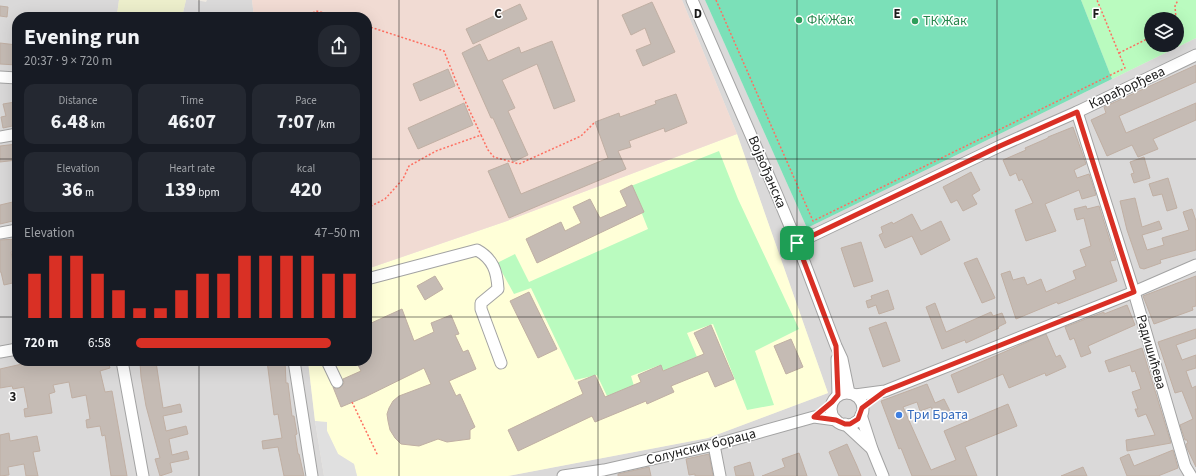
<!DOCTYPE html>
<html lang="en">
<head>
<meta charset="utf-8">
<style>
  body { margin:0; font-family:"Source Sans 3",sans-serif; background:#242831; color:#f1f3f6; height:100vh; display:flex; flex-direction:column; font-size:15px; white-space:nowrap }
  * { box-sizing:border-box; margin:0 }
  p { font-size:13px; color:#9ea1a6 }
  .icon { flex:none; width:22px; height:22px; fill:none; stroke:currentColor; stroke-width:2; stroke-linecap:round; stroke-linejoin:round }
  .map { position:relative; flex:1; overflow:hidden }
  .panel { position:absolute; left:12px; top:12px; width:360px; height:354px; display:flex; flex-direction:column; background:#171b24; border-radius:16px; box-shadow:0 4px 16px #0002 }
  .panel>* { flex:none }
  .buttons { position:absolute; left:1144px; top:12px; display:grid; gap:8px }
  .buttons a { display:grid; place-items:center; width:40px; height:40px; border-radius:50%; background:#171b24; box-shadow:0 4px 16px #0002; font-size:20px }
  .pin { position:absolute; display:grid; place-items:center; width:34px; height:34px; color:#fff; margin:-17px; border-radius:8px; box-shadow:0 2px 6px #0006 }
  .round { display:grid; place-items:center; flex:none; width:42px; height:42px; border-radius:16px; background:#242831 }
  .head { display:flex; align-items:center; justify-content:space-between; height:68px; padding:0 12px }
  h1 { font-size:22px; font-weight:700; line-height:30px }
  .stats { display:grid; grid-template-columns:repeat(3,1fr); gap:6px; height:68px; padding:4px 12px }
  .stats div { display:grid; align-content:center; border-radius:10px; background:#242831; text-align:center }
  .stats b { font-size:20px; font-weight:700 }
  .stats small { font-size:11px; font-weight:400 }
  .stats p { font-size:11px }
  .chart { height:112px; padding:8px 12px }
  .chart p { display:flex; justify-content:space-between }
  .chart svg { width:100%; height:72px; margin-top:4px; stroke:#d93025; stroke-width:6 }
  ul { padding:0 12px; list-style:none; font-size:13px }
  li { display:grid; grid-template-columns:64px 48px 1fr; align-items:center; height:30px }
  li i { height:10px; border-radius:5px; background:#d93025 }
  .map>svg:first-child { display:block }
</style>
</head>
<body>
<div class="map">
<svg width="1196" height="476" viewBox="0 0 1196 476">
  <rect width="100%" height="100%" fill="#eee9e1"/>
  <!-- residential -->
  <g fill="#dad9d9">
    <polygon points="0,0 119,0 117,14 131,17 17,17 17,361 308,361 315,421 324,476 0,476"/>
    <polygon points="186,0 196,0 206,2 207,0 252,0 254,17 182,17"/>
    <polygon points="682,0 705,0 807,228 1196,38 1196,476 508,476 708,438 828,393 737,134"/>
  </g>
  <!-- education -->
  <polygon fill="#ffffd8" points="737,134 828,393 708,438 508,476 357,476 354,464 338,454 327,431 326,423 315,421 308,361 367,361 367,269 507,221"/>
  <!-- military -->
  <polygon fill="#f1dbd3" points="252,0 682,0 737,134 507,221 367,269 367,17 254,17"/>
  <!-- farmland -->
  <polygon fill="#eceecb" points="119,0 186,0 182,17 131,17 117,15"/>
  <!-- park -->
  <g fill="#bafbbf" fill-rule="evenodd">
    <path d="M1081,0H1196V38L1112,79ZM1151,19H1177V45H1151Z"/>
    <polygon points="719,151 738,199 799,329 755,351 774,405 747,410 713,324 687,333 697,357 664,371 660,365 631,376 634,386 607,396 597,375 575,380 531,288 514,294 497,263 515,254 529,282 648,229 631,186"/>
  </g>
  <!-- pitch -->
  <polygon fill="#7be0b8" points="705,0 1081,0 1112,79 807,228"/>
  <!-- parking -->
  <polygon fill="#e0e0e0" points="315,421 327,422 327,431 338,454 354,464 357,476 324,476"/>
  <!-- building -->
  <g fill="#c5bbb4" stroke="#c0afa3">
    <polygon points="652,2 675,52 643,66 636,50 651,44 645,28 631,35 622,15"/>
    <polygon points="520,4 527,19 473,44 466,29"/>
    <polygon points="0,6 8,7 7,17 0,16"/>
    <polygon points="552,41 575,101 554,109 537,64 502,80 515,108 508,111 528,155 513,162 493,118 491,118 462,53 480,44 488,61 519,47 521,53"/>
    <polygon points="0,43 17,45 17,65 0,64"/>
    <polygon points="1196,65 1196,82 1119,116 1126,133 1196,103 1196,120 1153,139 1158,149 1138,157 1132,145 1107,156 1091,120 1106,113 1104,107"/>
    <polygon points="448,69 455,86 420,101 413,84"/>
    <polygon points="676,94 687,123 665,132 664,128 629,141 631,147 618,151 626,169 509,218 488,171 508,163 521,194 608,158 595,122 619,113 620,117 656,104 655,101"/>
    <polygon points="15,102 17,110 17,125 3,128 1,117 6,116 3,104"/>
    <polygon points="464,103 473,125 418,149 408,128"/>
    <polygon points="1073,127 1086,164 1074,170 1077,178 1089,174 1096,195 1082,199 1079,190 1045,204 1056,231 1026,241 1015,210 1033,203 1022,179 1019,181 1016,173 1010,176 1003,160 1026,150 1025,148 1048,138 1048,137"/>
    <polygon points="17,144 17,160 0,162 0,146"/>
    <polygon points="1144,157 1150,178 1134,183 1131,174 1134,173 1130,162"/>
    <polygon points="971,172 980,190 972,195 977,204 963,211 957,200 951,203 943,187"/>
    <polygon points="1168,178 1177,208 1167,211 1162,194 1153,196 1149,184"/>
    <polygon points="632,185 644,212 537,263 526,239 561,222 565,231 581,223 573,207 590,199 600,218 627,206 620,191"/>
    <polygon points="1135,198 1142,227 1159,221 1162,229 1142,235 1147,250 1164,245 1162,238 1189,230 1183,212 1192,209 1196,221 1196,250 1160,260 1161,263 1144,269 1140,268 1127,230 1120,201"/>
    <polygon points="17,201 17,220 0,224 0,205"/>
    <polygon points="1086,206 1087,209 1099,206 1116,260 1110,261 1117,281 1058,304 1057,302 1016,319 1001,274 1010,271 1013,280 1024,277 1027,285 1041,279 1046,292 1076,279 1073,271 1086,266 1080,250 1091,246 1084,218 1077,220 1074,209"/>
    <polygon points="912,214 921,231 941,221 950,240 921,255 912,236 885,248 879,235 883,233 881,227 892,222 893,224"/>
    <polygon points="17,239 17,251 11,252 17,282 4,285 1,272 0,272 0,240"/>
    <polygon points="861,242 873,281 854,287 841,248"/>
    <polygon points="977,258 995,298 982,303 964,263"/>
    <polygon points="435,276 443,289 425,300 417,286"/>
    <polygon points="1196,276 1196,306 1192,307 1193,310 1154,324 1143,296"/>
    <polygon points="888,290 894,309 879,314 876,305 868,308 866,301 872,299 871,296"/>
    <polygon points="529,292 557,349 538,358 510,301"/>
    <polygon points="935,303 946,332 991,312 993,316 1002,313 1006,323 998,327 999,328 966,343 965,340 942,349 926,307"/>
    <polygon points="1127,305 1135,325 1088,346 1091,353 1081,357 1074,338 1070,340 1065,327 1104,312 1104,314"/>
    <polygon points="402,309 414,341 434,332 431,323 451,315 459,334 455,335 463,352 468,350 476,369 449,381 456,396 460,394 475,427 470,430 470,439 447,442 438,439 419,446 401,444 395,438 390,430 388,421 387,414 389,408 393,401 399,396 431,384 424,368 365,397 341,407 333,387 336,389 340,388 344,383 343,379 361,371 356,361 367,361 367,325"/>
    <polygon points="886,322 900,361 883,367 869,328"/>
    <polygon points="711,325 734,379 715,387 708,371 671,386 674,392 647,404 646,401 595,422 592,416 518,451 508,430 583,394 578,382 595,375 605,397 641,382 638,375 661,365 663,371 704,354 694,333"/>
    <polygon points="1196,329 1196,338 1176,345 1182,360 1196,355 1196,368 1186,371 1192,388 1196,386 1196,467 1186,446 1186,444 1188,443 1187,440 1185,440 1180,425 1193,419 1182,391 1175,393 1158,342"/>
    <polygon points="1046,334 1056,357 1060,355 1066,367 1046,376 1045,373 1009,388 1003,374 958,393 951,375"/>
    <polygon points="791,339 803,367 786,374 774,346"/>
    <polygon points="1142,348 1171,443 1127,451 1126,440 1155,435 1146,414 1138,417 1135,409 1138,409 1132,392 1141,389 1135,371 1132,372 1130,365 1109,372 1105,361"/>
    <polygon points="35,361 108,361 110,368 100,371 105,392 112,391 127,476 111,476 105,435 102,436 100,426 87,428 86,420 90,419 86,395 72,398 69,382 53,385 55,392 49,394 52,413 25,417 24,409 28,408 24,387 13,389 12,386 0,388 0,369"/>
    <polygon points="267,361 285,361 286,383 288,383 292,416 294,416 297,434 295,435 298,454 299,454 304,476 284,476 278,447 263,449 262,441 282,438 278,414 274,415"/>
    <polygon points="156,362 163,408 180,404 182,412 163,416 166,431 186,426 188,434 169,439 172,455 187,451 189,459 170,463 172,472 160,476 155,459 160,458 146,406 141,377 140,363"/>
    <polygon points="927,384 935,403 944,399 950,411 936,417 931,407 920,411 917,402 903,407 931,470 956,460 944,431 1008,404 1017,426 965,447 977,476 912,476 901,448 899,449 881,401"/>
    <polygon points="9,433 10,441 37,436 40,451 33,452 38,476 26,476 24,464 8,467 9,475 0,476 0,435"/>
    <polygon points="847,444 857,466 861,476 839,476 829,452"/>
    <polygon points="1173,450 1178,468 1158,476 1127,476 1120,458 1129,454 1134,466"/>
    <polygon points="799,453 807,476 762,476 785,467 782,459"/>
    <polygon points="709,454 713,476 695,476 695,474 689,475 686,459"/>
    <polygon points="750,462 754,476 736,476 734,467"/>
    <polygon points="649,467 651,476 618,476 618,474"/>
    <polygon points="1083,467 1087,476 1061,476"/>
  </g>
  <g fill="none" stroke-linecap="round" stroke-linejoin="round">
    <defs>
      <g id="minor">
        <polyline points="692,0 777,195 797,243 836,346 842,359 849,393"/>
        <polyline points="0,77 17,78"/>
        <polyline points="1077,112 1134,292 1185,466 1191,476"/>
        <polyline points="0,137 17,134"/>
        <polyline points="0,233 17,230"/>
        <polyline points="797,243 1000,146 1077,112 1196,55"/>
        <path d="M367,279L477,250C493,259 497,271 498,289L481,303V309L501,363"/>
        <polyline points="0,352 17,349"/>
        <polyline points="837,359 838,395"/>
        <polyline points="122,361 143,476"/>
        <polyline points="294,361 312,476"/>
        <polyline points="327,361 337,382"/>
        <circle cx="847" cy="409" r="16"/>
        <polyline points="855,395 885,391 1134,292 1196,265"/>
        <polyline points="861,415 872,449 883,476"/>
        <polyline points="845,424 872,449"/>
        <polyline points="714,445 720,476"/>
        <polyline points="563,476 604,470 714,445 814,417 836,420"/>
      </g>
    </defs>
    <!-- minor casing -->
    <use href="#minor" stroke="#a3a3a3" stroke-width="13"/>
    <!-- path -->
    <g stroke="#fe6f61" stroke-width="1.5" stroke-dasharray="2 2" stroke-linecap="butt">
      <polyline points="716,0 813,221 1125,68 1097,0"/>
      <polyline points="306,17 316,11 340,17"/>
      <polyline points="1176,19 1175,6 1178,0"/>
      <polyline points="367,26 444,51 458,86 481,135"/>
      <polyline points="1119,53 1151,37"/>
      <polyline points="367,208 385,199 403,179 409,166 436,151 481,135 488,150 494,157 519,164 581,136 595,122"/>
      <polyline points="352,402 378,456"/>
    </g>
    <!-- minor -->
    <use href="#minor" stroke="#fff" stroke-width="11"/>
  </g>
  <g fill="none" stroke-linecap="round" stroke-linejoin="round">
    <defs>
      <polygon id="route" points="1077,112 1134,292 885,391 862,408 858,419 850,424 845,424 836,420 814,417 832,402 838,395 836,346 797,243 1000,146"/>
    </defs>
    <!-- route casing -->
    <use href="#route" stroke="#fff" stroke-width="8"/>
    <!-- route -->
    <use href="#route" stroke="#d93025" stroke-width="5"/>
  </g>
  <!-- grid -->
  <path fill="none" stroke="#1c1c1c" stroke-width="1" stroke-opacity="0.55" d="M199,0V17M399,0V476M598,0V476M797,0V476M997,0V476M0,159H17M367,159H1196M0,317H17M367,317H1196M199,361V476"/>
  <!-- markers -->
  <g fill="#2e9e5b" stroke="#fff" stroke-width="1.5">
    <circle cx="799" cy="20" r="4"/>
    <circle cx="915" cy="21" r="4"/>
  </g>
  <circle fill="#3f7fe0" stroke="#fff" stroke-width="1.5" cx="899" cy="415" r="4"/>
  <g text-anchor="middle" dominant-baseline="central" stroke-width="3" stroke-linejoin="round" paint-order="stroke">
    <!-- leisure labels -->
    <g font-size="14" fill="#27864d" stroke="#fff" text-anchor="start">
      <text x="807" y="20">ФК Жак</text>
      <text x="923" y="21">ТК Жак</text>
    </g>
    <!-- street labels -->
    <g font-size="14" fill="#1c1c1c" stroke="#fff">
      <text transform="translate(1127 88) rotate(-25)">Карађорђева</text>
      <text transform="translate(767 172) rotate(67)">Војвођанска</text>
      <text transform="translate(1151 352) rotate(74)">Радишићева</text>
      <text transform="translate(701 447) rotate(-14)">Солунских бораца</text>
    </g>
    <!-- shop labels -->
    <g font-size="14" fill="#366cbe" stroke="#fff" text-anchor="start">
      <text x="907" y="415">Три Брата</text>
    </g>
  </g>
  <g font-size="13" text-anchor="middle" font-weight="bold" fill="#1c1c1c" stroke="#fff" stroke-width="3" stroke-linejoin="round" paint-order="stroke">
    <text x="498" y="18">C</text>
    <text x="698" y="18">D</text>
    <text x="897" y="18">E</text>
    <text x="1096" y="18">F</text>
    <text x="13" y="401">3</text>
  </g>
</svg>
<div class="buttons">
<a><svg class="icon" aria-label="layers" viewBox="0 0 24 24"><path d="M12 4l9 5-9 5-9-5zM3 14l9 5 9-5"/></svg></a>
</div>
<div class="pin" style="left:797px;top:243px;background:#1e9e55"><svg class="icon" aria-label="arrive" viewBox="0 0 24 24"><path d="M6 21V4h12l-3 4 3 4H6"/></svg></div>
<section class="panel">
<div class="head"><div><h1>Evening run</h1><p>20:37 · 9 × 720 m</p></div><a class="round"><svg class="icon" aria-label="share" viewBox="0 0 24 24"><path d="M12 15V3M7 8l5-5 5 5M5 13v7h14v-7"/></svg></a></div>
<div class="stats">
<div><p>Distance</p><b>6.48<small> km</small></b></div>
<div><p>Time</p><b>46:07</b></div>
<div><p>Pace</p><b>7:07<small> /km</small></b></div>
</div>
<div class="stats">
<div><p>Elevation</p><b>36<small> m</small></b></div>
<div><p>Heart rate</p><b>139<small> bpm</small></b></div>
<div><p>kcal</p><b>420</b></div>
</div>
<div class="chart"><p><span>Elevation</span>47–50 m</p>
<svg viewBox="0 0 160 44" preserveAspectRatio="none"><path d="M5 44V17M15 44V6M25 44V6M35 44V17M45 44V27M55 44V38M65 44V38M75 44V27M85 44V17M95 44V17M105 44V6M115 44V6M125 44V6M135 44V6M145 44V17M155 44V17"/></svg>
</div>
<ul>
<li><b>720 m</b>6:58<i style="width:87%"></i></li>
</ul>
</section>
</div>
</body>
</html>
